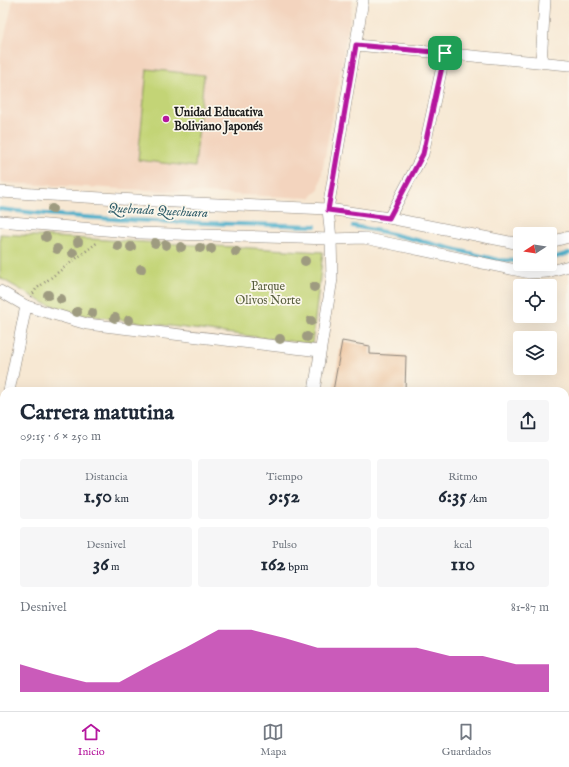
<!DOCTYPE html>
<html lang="es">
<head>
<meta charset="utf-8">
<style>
  body { margin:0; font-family:"IM FELL English",serif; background:#f6f6f7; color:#1f2937; height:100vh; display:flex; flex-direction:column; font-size:15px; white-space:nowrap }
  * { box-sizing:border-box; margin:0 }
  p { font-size:13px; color:#747a83 }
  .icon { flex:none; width:22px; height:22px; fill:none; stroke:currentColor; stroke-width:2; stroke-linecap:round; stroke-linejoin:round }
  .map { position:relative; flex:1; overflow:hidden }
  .side { position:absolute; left:0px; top:387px; width:569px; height:324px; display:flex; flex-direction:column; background:#fff; border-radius:12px 12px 0 0; box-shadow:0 4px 16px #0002 }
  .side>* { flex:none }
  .needle { width:26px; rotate:258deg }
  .buttons { position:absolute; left:513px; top:227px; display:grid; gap:8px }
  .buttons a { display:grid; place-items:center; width:44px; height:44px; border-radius:4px; background:#fff; box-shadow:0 4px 16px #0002; font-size:20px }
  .pin { position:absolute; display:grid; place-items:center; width:34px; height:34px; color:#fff; margin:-17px; border-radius:8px; box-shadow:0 2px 6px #0006 }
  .round { display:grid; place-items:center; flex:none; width:42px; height:42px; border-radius:4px; background:#f6f6f7 }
  .headline { display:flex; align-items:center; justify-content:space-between; height:68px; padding:0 20px }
  h1 { font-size:22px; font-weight:800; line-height:30px }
  .stats { display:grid; grid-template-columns:repeat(3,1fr); gap:6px; height:68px; padding:4px 20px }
  .stats div { display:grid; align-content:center; border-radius:4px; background:#f6f6f7; text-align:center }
  .stats b { font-size:20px; font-weight:800 }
  .stats small { font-size:11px; font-weight:400 }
  .stats p { font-size:11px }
  .chart { height:112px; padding:8px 20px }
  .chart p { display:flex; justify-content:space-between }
  .chart svg { width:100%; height:72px; margin-top:4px; fill:#b5179e; opacity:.7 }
  .tabs { display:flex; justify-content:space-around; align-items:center; height:56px; border-top:1px solid #e0e1e3; background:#fff; font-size:11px; color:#747a83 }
  .tabs a { display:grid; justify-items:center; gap:2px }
  .tabs .selected { color:#b5179e }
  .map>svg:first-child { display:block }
</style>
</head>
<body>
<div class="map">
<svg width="569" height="711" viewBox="0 0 569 711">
  <rect width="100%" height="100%" fill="#fbf7ec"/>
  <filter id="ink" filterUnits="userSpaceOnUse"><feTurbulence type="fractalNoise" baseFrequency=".025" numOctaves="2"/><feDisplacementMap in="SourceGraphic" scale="8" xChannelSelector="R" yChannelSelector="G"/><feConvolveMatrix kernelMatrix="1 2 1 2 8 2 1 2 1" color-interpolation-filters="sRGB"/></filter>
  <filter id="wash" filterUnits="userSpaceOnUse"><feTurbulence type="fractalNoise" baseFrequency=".012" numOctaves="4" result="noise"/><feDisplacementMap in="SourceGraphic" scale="16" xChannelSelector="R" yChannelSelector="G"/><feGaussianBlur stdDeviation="0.9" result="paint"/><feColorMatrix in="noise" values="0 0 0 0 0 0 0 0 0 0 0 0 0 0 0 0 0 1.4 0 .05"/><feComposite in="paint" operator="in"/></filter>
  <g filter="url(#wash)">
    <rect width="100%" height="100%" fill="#f7e8d3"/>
    <!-- built -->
    <g fill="#f3d4be">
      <polygon points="13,0 353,0 319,189 310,198 5,183 0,181 0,57"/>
      <polygon points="512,707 564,707 564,711 513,711"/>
    </g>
    <!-- green -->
    <g fill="#c3d476" stroke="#707849">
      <polygon points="147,69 204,75 195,167 138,160"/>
      <polygon points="0,234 323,252 312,344 83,315 44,303 0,278"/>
    </g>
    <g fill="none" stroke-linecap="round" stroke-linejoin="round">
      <!-- stream -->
      <g stroke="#4aaeca" stroke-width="4">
        <path d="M0,209C104,222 210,223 315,226"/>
        <polyline points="353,226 384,232 498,260 520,261"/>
        <polyline points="550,259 569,253"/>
      </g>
    </g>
    <g id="blocks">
      <!-- building -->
      <polygon fill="#e8b284" points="342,341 370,346 370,354 406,356 405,391 333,391"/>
    </g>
  </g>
  <g filter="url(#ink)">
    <use href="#blocks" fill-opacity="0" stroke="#8a8278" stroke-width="1"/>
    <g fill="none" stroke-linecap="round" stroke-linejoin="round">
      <defs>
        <polyline id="lane" points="0,566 4,567"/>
        <g id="street">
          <polyline points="356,45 569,65"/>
          <polyline points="541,62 545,0"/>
          <polyline points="0,192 153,201 328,209 389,218 520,244"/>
          <polyline points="389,218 423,154 445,53"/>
          <polyline points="0,221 140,233 331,239 364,238 530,273 547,272 569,266"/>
          <polyline points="550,242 569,237"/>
          <polyline points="0,291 26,306 87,324 320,351"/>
          <polyline points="9,391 26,306"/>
          <polyline points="314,391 332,279 331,239 328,209 363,0"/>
          <polyline points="565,420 569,420"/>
          <polyline points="0,433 4,414"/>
          <polyline points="0,486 4,487"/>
          <polyline points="565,608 569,608"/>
          <polyline points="140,707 166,711"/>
          <polyline points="497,707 498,711"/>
          <polyline points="245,711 246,707"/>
        </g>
      </defs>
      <!-- lane casing -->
      <use href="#lane" stroke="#8a8278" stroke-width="7"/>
      <!-- street casing -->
      <use href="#street" stroke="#8a8278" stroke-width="12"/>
      <!-- path -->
      <polyline stroke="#8a8278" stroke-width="2.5" stroke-dasharray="1 3" stroke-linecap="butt" points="31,297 36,289 98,242"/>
      <!-- lane -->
      <use href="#lane" stroke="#fff" stroke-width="5.5"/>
      <!-- street -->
      <use href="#street" stroke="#fff" stroke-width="11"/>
    </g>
    <!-- trees -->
    <g fill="#9e9b80">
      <circle cx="52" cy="209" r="5"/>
      <circle cx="46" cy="237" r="5"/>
      <circle cx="78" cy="242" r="5"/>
      <circle cx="155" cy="243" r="5"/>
      <circle cx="166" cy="245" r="5"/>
      <circle cx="118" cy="246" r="5"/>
      <circle cx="131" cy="247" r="5"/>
      <circle cx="181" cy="247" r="5"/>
      <circle cx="200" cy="248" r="5"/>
      <circle cx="57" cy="249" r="5"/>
      <circle cx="211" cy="249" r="5"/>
      <circle cx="236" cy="252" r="5"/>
      <circle cx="73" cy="253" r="5"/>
      <circle cx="305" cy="261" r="5"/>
      <circle cx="141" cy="269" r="5"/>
      <circle cx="314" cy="287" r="5"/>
      <circle cx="48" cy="295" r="5"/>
      <circle cx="61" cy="299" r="5"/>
      <circle cx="77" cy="312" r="5"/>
      <circle cx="92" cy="313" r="5"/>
      <circle cx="115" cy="318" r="5"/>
      <circle cx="129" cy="320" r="5"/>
      <circle cx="311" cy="321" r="5"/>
      <circle cx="307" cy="337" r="5"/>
      <circle cx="280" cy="339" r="5"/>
    </g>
  </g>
  <g fill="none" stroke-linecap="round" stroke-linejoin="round" filter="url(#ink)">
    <defs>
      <polygon id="route" points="356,45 445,53 423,154 389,218 328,210"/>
    </defs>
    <!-- route casing -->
    <use href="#route" stroke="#fff" stroke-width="8"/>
    <!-- route -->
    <use href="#route" stroke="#b5179e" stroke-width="5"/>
  </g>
  <!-- markers -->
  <circle fill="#b5179e" stroke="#fbf7ec" stroke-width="1.5" cx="166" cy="119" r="4"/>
  <g text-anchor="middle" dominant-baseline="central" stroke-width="3.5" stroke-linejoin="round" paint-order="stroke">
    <!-- poi labels -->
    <g font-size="12" font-weight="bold" fill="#1c1c1c" stroke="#fbf7ec" text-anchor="start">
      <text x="174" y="112">Unidad Educativa<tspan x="174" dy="14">Boliviano Japonés</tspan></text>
    </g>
    <!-- park labels -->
    <g font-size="12" fill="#565c3c" stroke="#fbf7ec">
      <text x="268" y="286">Parque<tspan x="268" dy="14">Olivos Norte</tspan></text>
    </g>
    <!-- water labels -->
    <g font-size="13" font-style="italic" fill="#315e6a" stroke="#fbf7ec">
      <text transform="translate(158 211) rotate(3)">Quebrada Quechuara</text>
    </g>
  </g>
</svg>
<div class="buttons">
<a><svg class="needle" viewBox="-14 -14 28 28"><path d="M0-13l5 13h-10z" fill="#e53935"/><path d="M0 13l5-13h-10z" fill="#747a83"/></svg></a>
<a><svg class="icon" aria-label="locate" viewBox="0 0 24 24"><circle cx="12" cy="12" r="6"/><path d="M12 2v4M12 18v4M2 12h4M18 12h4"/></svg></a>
<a><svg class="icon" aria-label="layers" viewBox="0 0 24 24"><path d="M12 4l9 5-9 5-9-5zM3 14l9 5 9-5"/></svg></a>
</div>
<div class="pin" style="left:445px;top:53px;background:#1e9e55"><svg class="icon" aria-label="arrive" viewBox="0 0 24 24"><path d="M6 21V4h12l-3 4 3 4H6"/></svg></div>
<section class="side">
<div class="headline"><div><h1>Carrera matutina</h1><p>09:15 · 6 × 250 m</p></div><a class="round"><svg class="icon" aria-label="share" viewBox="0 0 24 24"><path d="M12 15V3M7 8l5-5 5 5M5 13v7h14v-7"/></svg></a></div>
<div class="stats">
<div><p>Distancia</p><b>1.50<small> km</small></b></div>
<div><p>Tiempo</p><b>9:52</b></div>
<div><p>Ritmo</p><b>6:35<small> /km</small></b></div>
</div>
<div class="stats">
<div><p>Desnivel</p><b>36<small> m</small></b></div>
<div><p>Pulso</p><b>162<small> bpm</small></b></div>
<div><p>kcal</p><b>110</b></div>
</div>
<div class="chart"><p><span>Desnivel</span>81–87 m</p>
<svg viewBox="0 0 160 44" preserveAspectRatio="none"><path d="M0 44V27L10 33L20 38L30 38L40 27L50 17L60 6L70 6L80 11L90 17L100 17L110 17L120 17L130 22L140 22L150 27L160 27V44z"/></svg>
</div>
</section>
</div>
<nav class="tabs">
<a class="selected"><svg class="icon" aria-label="home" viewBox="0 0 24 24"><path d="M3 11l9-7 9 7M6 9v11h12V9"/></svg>Inicio</a>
<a><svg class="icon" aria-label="map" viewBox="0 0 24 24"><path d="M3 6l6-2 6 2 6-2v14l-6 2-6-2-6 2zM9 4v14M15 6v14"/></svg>Mapa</a>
<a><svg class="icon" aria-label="saved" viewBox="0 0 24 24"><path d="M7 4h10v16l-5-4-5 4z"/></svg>Guardados</a>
</nav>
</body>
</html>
